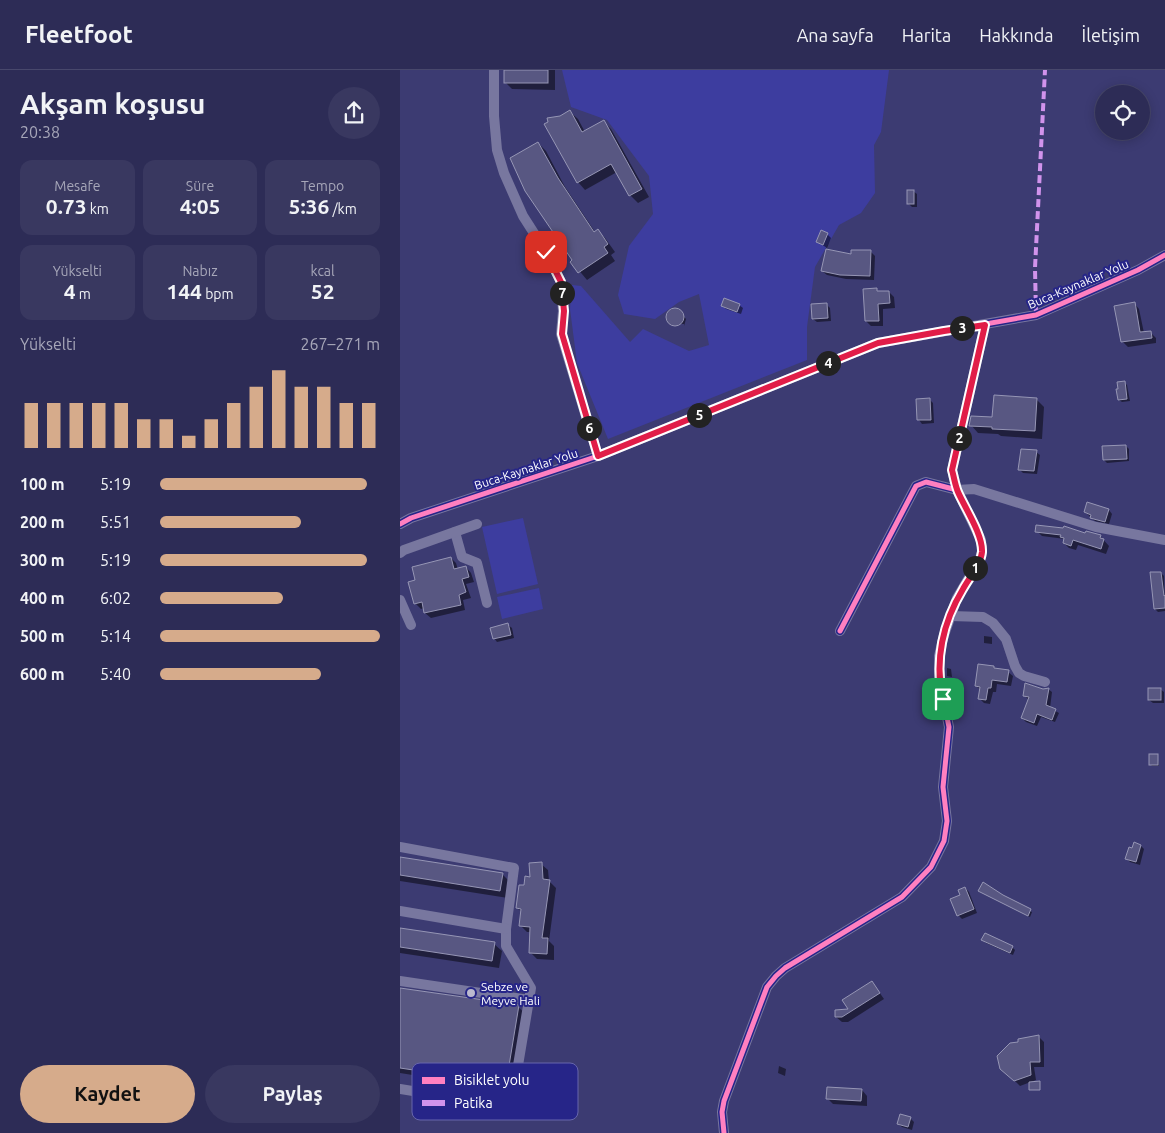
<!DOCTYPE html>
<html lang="tr">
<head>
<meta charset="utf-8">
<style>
  body { margin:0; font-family:Ubuntu,sans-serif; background:#393860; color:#f1f3f6; height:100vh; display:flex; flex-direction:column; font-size:19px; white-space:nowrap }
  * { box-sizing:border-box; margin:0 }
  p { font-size:16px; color:#a7a7b9 }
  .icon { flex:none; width:28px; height:28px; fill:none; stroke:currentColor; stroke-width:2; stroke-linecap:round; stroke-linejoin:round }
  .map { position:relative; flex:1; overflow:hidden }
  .panel { display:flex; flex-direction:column; background:#2d2c56; width:400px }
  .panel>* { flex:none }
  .controls { position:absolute; left:695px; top:15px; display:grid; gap:10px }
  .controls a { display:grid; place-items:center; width:55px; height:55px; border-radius:50%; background:#2d2c56; box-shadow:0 2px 12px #0003,0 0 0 1px #48486c; font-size:25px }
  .pin { position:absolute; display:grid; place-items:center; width:42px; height:42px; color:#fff; margin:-21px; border-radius:10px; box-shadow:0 2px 8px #0006 }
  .km { position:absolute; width:25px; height:25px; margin:-12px; border-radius:50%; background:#222; color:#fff; font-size:14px; line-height:25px; text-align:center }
  .round { display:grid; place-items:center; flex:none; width:52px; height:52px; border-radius:26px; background:#393860 }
  .headline { display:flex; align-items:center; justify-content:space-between; height:85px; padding:0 20px }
  h1 { font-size:28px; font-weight:700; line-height:38px }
  .metrics { display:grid; grid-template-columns:repeat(3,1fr); gap:8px; height:85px; padding:5px 20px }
  .metrics div { display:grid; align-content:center; border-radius:12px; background:#393860; text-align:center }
  .metrics b { font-size:21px; font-weight:700 }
  .metrics small { font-size:14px; font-weight:400 }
  .metrics p { font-size:14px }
  .chart { height:140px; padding:10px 20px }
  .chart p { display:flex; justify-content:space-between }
  .chart svg { width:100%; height:90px; margin-top:5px; stroke:#d6ab8b; stroke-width:6 }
  .primary-button { display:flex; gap:10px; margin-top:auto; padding:10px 20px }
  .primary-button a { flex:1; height:58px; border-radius:30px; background:#d6ab8b; color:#111; font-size:20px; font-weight:700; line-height:58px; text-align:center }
  .primary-button a+a { background:#393860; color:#f1f3f6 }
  ul { padding:0 20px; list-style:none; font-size:16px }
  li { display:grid; grid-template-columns:80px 60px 1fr; align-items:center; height:38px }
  li i { height:12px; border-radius:6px; background:#d6ab8b }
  header { display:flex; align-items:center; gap:30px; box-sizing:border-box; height:70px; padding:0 25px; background:#2d2c56; border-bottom:1px solid #48486c }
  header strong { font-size:24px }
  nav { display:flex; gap:28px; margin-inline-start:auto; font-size:18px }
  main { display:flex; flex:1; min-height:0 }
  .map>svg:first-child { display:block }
</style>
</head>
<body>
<header>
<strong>Fleetfoot</strong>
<nav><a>Ana sayfa</a><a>Harita</a><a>Hakkında</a><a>İletişim</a></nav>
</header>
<main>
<section class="panel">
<div class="headline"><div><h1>Akşam koşusu</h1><p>20:38</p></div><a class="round"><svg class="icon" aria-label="share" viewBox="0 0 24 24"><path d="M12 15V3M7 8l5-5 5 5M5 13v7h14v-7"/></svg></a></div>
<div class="metrics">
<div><p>Mesafe</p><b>0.73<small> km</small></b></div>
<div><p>Süre</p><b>4:05</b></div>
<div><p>Tempo</p><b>5:36<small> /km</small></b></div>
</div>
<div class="metrics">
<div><p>Yükselti</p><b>4<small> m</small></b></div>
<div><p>Nabız</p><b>144<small> bpm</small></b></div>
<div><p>kcal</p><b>52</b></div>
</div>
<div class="chart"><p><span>Yükselti</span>267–271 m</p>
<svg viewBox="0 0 160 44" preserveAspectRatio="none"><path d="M5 44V22M15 44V22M25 44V22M35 44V22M45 44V22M55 44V30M65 44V30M75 44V38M85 44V30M95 44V22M105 44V14M115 44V6M125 44V14M135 44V14M145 44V22M155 44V22"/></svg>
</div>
<ul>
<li><b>100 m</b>5:19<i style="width:94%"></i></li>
<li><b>200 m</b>5:51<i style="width:64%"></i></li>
<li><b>300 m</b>5:19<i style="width:94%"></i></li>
<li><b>400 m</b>6:02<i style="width:56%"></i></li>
<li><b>500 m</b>5:14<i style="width:100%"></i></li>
<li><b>600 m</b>5:40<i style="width:73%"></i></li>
</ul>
<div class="primary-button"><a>Kaydet</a><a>Paylaş</a></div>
</section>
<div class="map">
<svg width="765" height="1063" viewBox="0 0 765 1063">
  <rect width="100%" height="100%" fill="#3c3b72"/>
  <!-- green -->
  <g fill="#3d3d9f">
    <polygon points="162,0 489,0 481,62 474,75 475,123 461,143 439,155 415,197 407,257 407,290 208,369 177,293 170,239 172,215 181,216 230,272 243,259 289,281 309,275 299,224 279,232 255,249 224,244 218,225 229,176 253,144 249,106 207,50 171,37"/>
    <polygon points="123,448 138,514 97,524 82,457"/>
    <polygon points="139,518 143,539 102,549 97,527"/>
  </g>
  <!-- shadow -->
  <g fill="#0007">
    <polygon points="105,0 155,0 155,20 112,19 105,12"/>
    <polygon points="170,42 178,49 185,62 204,52 211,59 249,127 238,133 230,125 217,102 185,120 178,112"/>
    <polygon points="138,73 146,81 165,117 195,162 198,161 205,168 215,182 211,185 215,191 187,210 172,192 174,191"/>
    <polygon points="513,121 517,124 517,137 512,137 508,133"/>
    <polygon points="427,164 431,168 427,178 418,172"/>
    <polygon points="470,181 475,186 474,210 446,209 427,205 422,201 452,186"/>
    <polygon points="477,220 479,223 489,222 494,227 495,238 483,239 483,256 471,256 466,251"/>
    <polygon points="734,233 739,239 744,263 750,262 756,268 756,273 728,277 722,271"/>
    <polygon points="426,234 430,238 431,251 417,252 413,249"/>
    <polygon points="339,235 343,238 341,244 326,239 322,236"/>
    <polygon points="273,240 278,240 286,249 284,256 284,254 272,253 268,249 269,244"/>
    <polygon points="724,312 727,315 730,331 722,332 719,330"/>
    <polygon points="529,329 533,333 534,353 522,354 519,350"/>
    <polygon points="636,329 644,337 642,369 601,366 598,364 578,363 571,355 593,349"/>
    <polygon points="726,376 729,379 729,391 707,393 704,390"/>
    <polygon points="636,382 640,385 637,404 623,403 619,399"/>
    <polygon points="709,440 712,444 709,454 695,451 685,442"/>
    <polygon points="664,459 700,466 709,476 706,484 678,475 676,480 669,478 664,473 665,469 642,466 637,461"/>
    <polygon points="51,488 56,493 58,500 66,497 71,503 74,512 66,514 71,528 63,530 65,540 31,548 25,543 24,538 21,539 16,534 10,512 17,511"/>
    <polygon points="761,503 764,506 765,541 758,542 755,539"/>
    <polygon points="108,555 112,558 114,568 97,572 94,568"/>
    <polygon points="584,566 592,567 592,574 584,573"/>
    <polygon points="594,597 596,600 608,602 613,606 611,616 597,614 596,622 593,622 590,634 584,633 579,628 581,620 576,616"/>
    <polygon points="547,598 551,599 552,607 547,606"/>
    <polygon points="648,619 652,622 650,638 659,643 655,652 641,647 637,656 626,652 622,648 629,630 625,626"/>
    <polygon points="760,619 764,622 764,633 753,633 749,630"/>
    <polygon points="757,685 759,696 752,696 751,695"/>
    <polygon points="734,774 741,776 744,779 740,795 730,792 727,789"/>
    <polygon points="0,788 102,804 110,812 108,828 0,811"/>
    <polygon points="141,794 148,800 149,811 156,818 149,871 154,876 154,890 137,889 130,882 131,862 127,862 120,855 122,842 117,838 125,817"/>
    <polygon points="565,818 569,822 577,843 562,849 558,845 562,826"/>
    <polygon points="580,821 602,826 632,842 630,847"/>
    <polygon points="0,859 94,874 102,881 99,898 0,883"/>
    <polygon points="585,864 612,877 615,880 613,885 586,873 583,870"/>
    <polygon points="472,912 484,929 448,952 442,952 436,947 450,940"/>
    <polygon points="0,919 118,937 126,944 113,1021 0,1003"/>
    <polygon points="639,967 644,972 644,997 634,997 636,1010 620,1016 602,998"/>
    <polygon points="379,996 386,999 385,1006 378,1003"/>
    <polygon points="462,1020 467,1026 467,1036 433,1034 428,1029"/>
    <polygon points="510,1048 514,1052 512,1060 502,1057 498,1054"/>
  </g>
  <!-- building -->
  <g fill="#585782" stroke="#9696b5">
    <rect x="104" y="0" width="44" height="13"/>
    <polygon points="170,40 182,62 204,50 242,119 229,126 211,94 177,113 144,54 148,52 147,48 160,46"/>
    <polygon points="138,72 158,108 194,162 198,159 208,174 204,177 208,183 178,203 170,192 172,190 125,121 110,88"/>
    <rect x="507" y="120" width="7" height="14"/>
    <polygon points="421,160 428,163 423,175 416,172"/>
    <polygon points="426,179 451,184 451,180 471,180 470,206 440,205 421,201"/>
    <polygon points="477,218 477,221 489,221 490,233 478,234 479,251 465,251 463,219"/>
    <polygon points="324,228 340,234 337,242 321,236"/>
    <polygon points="735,232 740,262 751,261 752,268 721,272 714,236"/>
    <polygon points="427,233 428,248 412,249 411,234"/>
    <circle cx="275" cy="247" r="9"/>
    <polygon points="725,311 727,329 718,330 716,319 718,319 717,312"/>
    <polygon points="594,325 637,328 635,361 592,359 592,357 569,356 571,346 592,347"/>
    <polygon points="530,328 531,350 517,350 516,329"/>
    <polygon points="726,375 727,389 703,390 702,376"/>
    <polygon points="621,379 637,380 634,401 618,400"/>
    <polygon points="687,432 709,439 705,452 690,448 691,445 684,442"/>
    <polygon points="636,455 663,458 664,456 685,463 686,461 701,465 700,468 704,469 701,479 673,470 671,476 663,473 664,468 660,467 661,465 635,462"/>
    <polygon points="51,487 54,499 66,496 69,507 62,509 66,522 59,525 61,535 24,543 22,532 14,534 8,512 15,510 12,497"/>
    <polygon points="750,502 761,502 764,526 765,525 765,538 754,539"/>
    <polygon points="108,553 111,565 93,569 90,558"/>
    <polygon points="578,594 594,596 594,598 609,600 607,612 592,610 591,618 588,618 586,630 578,629 580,617 575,616"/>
    <polygon points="625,613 643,619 649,618 646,635 656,639 652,650 637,644 634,653 621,648 629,627 623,626"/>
    <rect x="748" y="618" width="13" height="12"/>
    <rect x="749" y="684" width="9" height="11"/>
    <polygon points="734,772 741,775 736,792 725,789 729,777 732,778"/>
    <polygon points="0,787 103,803 100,821 0,805"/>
    <polygon points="142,792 143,809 150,810 142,868 148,868 147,884 129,883 130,857 119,856 121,839 116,838 119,815 124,815 125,806 130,807 129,793"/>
    <polygon points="583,812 603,825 631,839 628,846 578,821"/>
    <polygon points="565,817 574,839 557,846 550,829 560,825 558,820"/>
    <polygon points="0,858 95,872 92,891 0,877"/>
    <polygon points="585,863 613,876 610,883 581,870"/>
    <polygon points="472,911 480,923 442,947 435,947 435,940 448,939 442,930"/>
    <polygon points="0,918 119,935 106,1014 0,998"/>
    <polygon points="639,965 640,992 630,992 631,1005 614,1011 600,999 597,986 610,973 618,972 618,969"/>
    <polygon points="640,1011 640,1020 629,1020 629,1012"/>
    <polygon points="427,1017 462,1019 461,1031 426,1029"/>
    <polygon points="500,1044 511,1047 508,1057 497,1054"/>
  </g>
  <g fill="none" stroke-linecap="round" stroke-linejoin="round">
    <!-- minor -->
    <g stroke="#78779f" stroke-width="10">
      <polyline points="94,0 94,46 97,80 104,103 123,146 146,182 161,212 163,241 161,264 198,386"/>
      <polyline points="585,255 552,400 557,420 574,419 696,457 765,470"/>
      <polyline points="0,454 11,448 198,386 478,273 636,245 738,200 765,185"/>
      <polyline points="55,462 62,487 77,493 87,533"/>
      <polyline points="0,483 4,480 77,454"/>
      <polyline points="0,530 11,555"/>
      <polyline points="551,546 583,547 593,553 606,569 615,596 619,603 624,606 645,612"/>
      <polyline points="0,777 114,798 106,859 106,876 131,918 111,1037 0,1019"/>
      <polyline points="0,841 106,859"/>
      <polyline points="0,911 129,930"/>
      <polyline points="324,1063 322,1042 324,1031 367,917 376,906 385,898 502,827 531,797 544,771 547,751 543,717 549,657 539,608 539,586 544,565 557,528 580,489 582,481 581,470 557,420 526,412 516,416 440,561"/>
    </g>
    <!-- quiet -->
    <polyline stroke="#d193ec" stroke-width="4" stroke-dasharray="8 4" stroke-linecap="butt" points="636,245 635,198 645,0"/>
    <defs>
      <g id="cycleway">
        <polyline points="0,454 11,448 198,386 478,273 636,245 738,200 765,185"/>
        <polyline points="324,1063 322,1042 324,1031 367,917 376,906 385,898 502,827 531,797 544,771 547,751 543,717 549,657 539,608 539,586 544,565 557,528 580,489 582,481 581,470 557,420 526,412 516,416 440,561"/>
      </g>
    </defs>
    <!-- cycleway casing -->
    <use href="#cycleway" stroke="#262588" stroke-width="8"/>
    <!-- cycleway -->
    <use href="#cycleway" stroke="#ff80c0" stroke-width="5"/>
  </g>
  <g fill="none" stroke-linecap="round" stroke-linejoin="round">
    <defs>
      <path id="route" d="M146,182L161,212L164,241L162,264L198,386L478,273L544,261L585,255L552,400C554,407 555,415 558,422C565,438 583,465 582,482C581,494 569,508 563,519C543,552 534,591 543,629"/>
    </defs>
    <!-- route casing -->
    <use href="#route" stroke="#fff" stroke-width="10"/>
    <!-- route -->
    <use href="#route" stroke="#e11d48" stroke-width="6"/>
  </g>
  <!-- markers -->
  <circle fill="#bbbace" stroke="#262588" stroke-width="2" cx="71" cy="923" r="5"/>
  <g text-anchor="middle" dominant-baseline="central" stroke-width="4" stroke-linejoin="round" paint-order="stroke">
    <!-- street labels -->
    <g font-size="12" fill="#fff" stroke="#262588">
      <text transform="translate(678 214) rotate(-23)">Buca-Kaynaklar Yolu</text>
      <text transform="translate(126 399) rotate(-18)">Buca-Kaynaklar Yolu</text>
    </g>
    <!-- poi labels -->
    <g font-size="12" fill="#fff" stroke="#262588" text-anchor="start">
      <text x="81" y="916">Sebze ve<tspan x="81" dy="14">Meyve Hali</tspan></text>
    </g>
  </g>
  <!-- legend -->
  <rect x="12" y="993" width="166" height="57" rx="8" fill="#262588" stroke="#6766ac" stroke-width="1"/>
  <rect x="22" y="1007" width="23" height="7" fill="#ff80c0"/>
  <rect x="22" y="1030" width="23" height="6" fill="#d193ec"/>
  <g font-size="14" fill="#fff">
    <text x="54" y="1015">Bisiklet yolu</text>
    <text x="54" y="1038">Patika</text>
  </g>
</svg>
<div class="controls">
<a><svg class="icon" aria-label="locate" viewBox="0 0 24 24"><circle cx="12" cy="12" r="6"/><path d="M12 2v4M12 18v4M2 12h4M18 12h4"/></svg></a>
</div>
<div class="pin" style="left:543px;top:629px;background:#1e9e55"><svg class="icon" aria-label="arrive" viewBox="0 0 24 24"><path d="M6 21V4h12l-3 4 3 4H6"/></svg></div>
<div class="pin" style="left:146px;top:182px;background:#d93025"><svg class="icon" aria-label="check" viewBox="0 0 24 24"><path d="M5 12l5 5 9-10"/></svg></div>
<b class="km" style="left:575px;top:498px">1</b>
<b class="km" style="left:559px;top:368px">2</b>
<b class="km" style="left:562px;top:258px">3</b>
<b class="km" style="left:428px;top:293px">4</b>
<b class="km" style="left:299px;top:345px">5</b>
<b class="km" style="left:189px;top:358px">6</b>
<b class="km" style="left:162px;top:223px">7</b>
</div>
</main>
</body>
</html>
